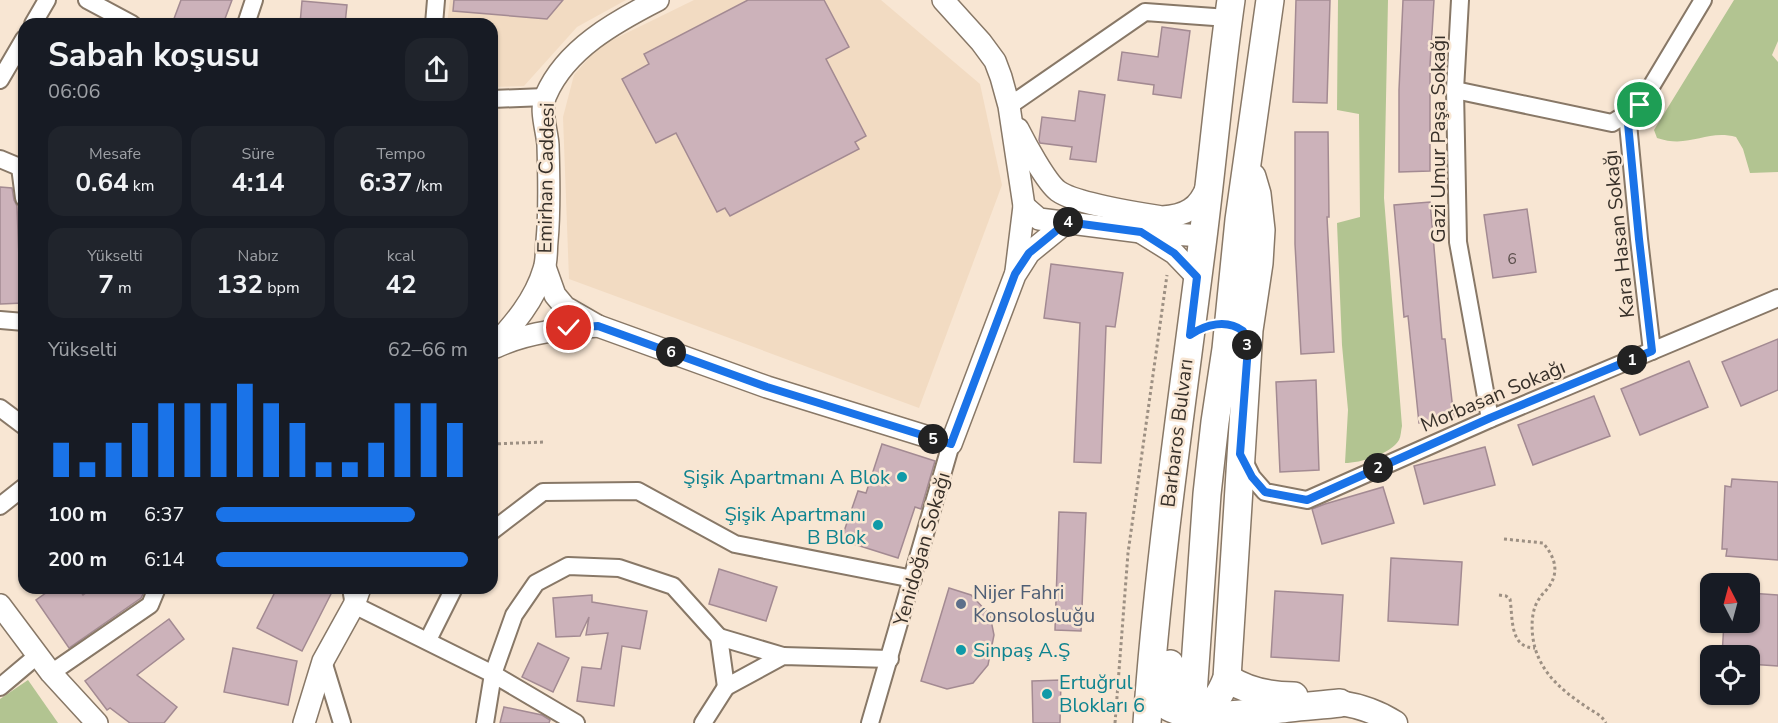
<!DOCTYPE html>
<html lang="tr">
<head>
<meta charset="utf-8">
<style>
  body { margin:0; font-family:"Nunito Sans",sans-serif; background:#20242c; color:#f1f3f6; height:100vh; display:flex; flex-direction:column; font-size:22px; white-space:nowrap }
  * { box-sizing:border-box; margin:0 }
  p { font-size:20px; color:#9ea1a6 }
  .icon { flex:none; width:33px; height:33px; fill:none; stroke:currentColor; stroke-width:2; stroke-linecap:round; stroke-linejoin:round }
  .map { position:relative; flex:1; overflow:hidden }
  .side { position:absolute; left:18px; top:18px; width:480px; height:576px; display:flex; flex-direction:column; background:#171b24; border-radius:18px; box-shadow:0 2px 4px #0004 }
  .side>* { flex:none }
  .needle { width:39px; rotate:354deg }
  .controls { position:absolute; left:1700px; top:573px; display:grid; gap:12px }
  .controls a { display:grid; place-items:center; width:60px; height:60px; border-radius:12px; background:#171b24; box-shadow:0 2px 4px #0004; font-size:30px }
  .pin { position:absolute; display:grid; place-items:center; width:51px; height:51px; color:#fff; margin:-26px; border:3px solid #fff; border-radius:50%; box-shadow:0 2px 6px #0007 }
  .km { position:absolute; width:30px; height:30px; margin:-15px; border-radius:50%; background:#222; color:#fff; font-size:16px; line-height:30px; text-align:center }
  .round { display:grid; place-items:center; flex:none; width:63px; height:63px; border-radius:18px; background:#20242c }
  .headline { display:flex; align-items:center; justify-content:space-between; height:102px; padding:0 30px }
  h1 { font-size:33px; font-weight:700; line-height:45px }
  .stats { display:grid; grid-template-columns:repeat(3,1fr); gap:9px; height:102px; padding:6px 30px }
  .stats div { display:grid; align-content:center; border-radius:15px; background:#20242c; text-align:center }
  .stats b { font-size:26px; font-weight:700 }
  .stats small { font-size:16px; font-weight:400 }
  .stats p { font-size:16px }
  .chart { height:168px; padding:12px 30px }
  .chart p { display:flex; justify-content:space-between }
  .chart svg { width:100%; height:108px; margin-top:6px; stroke:#1a73e8; stroke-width:6 }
  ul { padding:0 30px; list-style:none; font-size:20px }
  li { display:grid; grid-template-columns:96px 72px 1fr; align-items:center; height:45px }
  li i { height:15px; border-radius:8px; background:#1a73e8 }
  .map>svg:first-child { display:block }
</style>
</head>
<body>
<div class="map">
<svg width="1778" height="723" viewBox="0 0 1778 723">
  <rect width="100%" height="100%" fill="#f8e6d3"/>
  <!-- built -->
  <g fill="#f2dbc2">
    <polygon points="450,0 626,0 577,27 524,86 492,87 492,24 447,24"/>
    <polygon points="694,0 881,0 980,84 1002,185 919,408 569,279 563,117 574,75 598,47"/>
  </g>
  <!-- green -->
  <g fill="#b2c491">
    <path d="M1338,0H1388L1384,198L1402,426C1401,430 1401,436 1399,440C1391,454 1360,463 1345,463L1348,410L1342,345L1337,223L1360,217L1359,114L1337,110Z"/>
    <path d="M1734,0H1778V41L1772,55L1778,62V172L1750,173L1743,149L1736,137C1706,129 1690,149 1657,138L1654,130Z"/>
    <polygon points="28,680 58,723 0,723 0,699"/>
  </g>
  <!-- building -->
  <g fill="#ccb2ba" stroke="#a38a92" stroke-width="1.5">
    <polygon points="181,0 232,0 223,24 172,24"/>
    <polygon points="454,0 563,0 547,19 453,11"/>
    <polygon points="748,0 824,0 849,47 826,59 866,136 855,142 859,149 730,216 725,208 717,212 676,133 656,143 622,79 649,64 644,54"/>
    <polygon points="1296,0 1330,0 1327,103 1293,102"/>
    <polygon points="1403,0 1434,0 1430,65 1430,171 1399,172 1399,90"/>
    <polygon points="302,1 347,5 345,24 300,24"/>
    <polygon points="1162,27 1190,31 1181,98 1153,94 1154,85 1118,80 1122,52 1158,57"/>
    <polygon points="1079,91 1105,95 1096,162 1070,159 1072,147 1040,143 1039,140 1042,117 1075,121"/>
    <polygon points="1295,132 1328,132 1329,217 1327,217 1334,352 1301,354 1295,244"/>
    <polygon points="0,187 12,188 14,200 17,206 19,259 24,259 24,303 0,304"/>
    <polygon points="1430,202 1442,339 1445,339 1454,419 1419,423 1408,316 1404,317 1394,205"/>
    <polygon points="1527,209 1536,272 1493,278 1484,215"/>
    <polygon points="1051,264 1123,273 1115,327 1106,326 1101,463 1074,462 1080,323 1044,318"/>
    <polygon points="1778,339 1778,390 1741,406 1722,362"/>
    <polygon points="1689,361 1708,407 1640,435 1621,389"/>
    <polygon points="1316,380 1319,470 1280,472 1276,382"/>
    <polygon points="1594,396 1610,436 1533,465 1518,425"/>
    <polygon points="882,444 935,461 921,509 915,507 898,558 841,540 858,491 866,493"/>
    <polygon points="1485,447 1495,485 1424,504 1414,466"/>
    <polygon points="1732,479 1778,482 1778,560 1726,556 1727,549 1722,549 1725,486 1731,487"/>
    <polygon points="1383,487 1394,523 1322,544 1312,509 1325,504"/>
    <polygon points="1059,512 1086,513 1081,631 1055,630"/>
    <polygon points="1391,558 1462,562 1458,625 1388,621"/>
    <polygon points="719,569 777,587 766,621 709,604"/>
    <polygon points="53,588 78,588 83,595 93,588 146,588 141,598 69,648 36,600"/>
    <polygon points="277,588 334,588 302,651 257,628"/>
    <polygon points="949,588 971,595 990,615 994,635 988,665 973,683 947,689 921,681"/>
    <polygon points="1275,591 1343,595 1339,661 1271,657"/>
    <polygon points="1749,593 1778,595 1778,666 1749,664 1749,656 1722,656 1724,622 1749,622"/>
    <polygon points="592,595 592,602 647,611 640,649 622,646 614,706 577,701 582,667 601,669 608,633 586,635 589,617 580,636 556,637 553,598"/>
    <polygon points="169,619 184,639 137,675 177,707 164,723 130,723 110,708 107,710 85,681"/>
    <polygon points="538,643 569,658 553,692 522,677"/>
    <polygon points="233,648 297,661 288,705 224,692"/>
    <polygon points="1061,680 1060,723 1033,723 1032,681"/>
    <polygon points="504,707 542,715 550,720 549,723 500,723"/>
  </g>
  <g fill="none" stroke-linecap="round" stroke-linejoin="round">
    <defs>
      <g id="minor">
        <polyline points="87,0 132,24"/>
        <polyline points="1460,0 1455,90 1458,242 1490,419"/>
        <polyline points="33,24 47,0"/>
        <polyline points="246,24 254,0"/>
        <polyline points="434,24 436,0"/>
        <polyline points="0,80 24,39"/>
        <polyline points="1455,90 1612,123 1640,105 1703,0"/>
        <polyline points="492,99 545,97"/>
        <polyline points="1009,106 1145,12 1228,18"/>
        <polyline points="1627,113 1639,239 1652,351"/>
        <polyline points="0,159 24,169"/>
        <polyline points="20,167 24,198"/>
        <polyline points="0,320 24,322"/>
        <polyline points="0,408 24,426"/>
        <polyline points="1244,461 1252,477 1265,492 1307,500 1490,419 1778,298"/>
        <polyline points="0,506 24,487"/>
        <polyline points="492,531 543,492 638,491 735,544 913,579"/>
        <polyline points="352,594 354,605 493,674 576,723"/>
        <polyline points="719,637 783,656"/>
        <polyline points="428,640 454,588"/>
        <polyline points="323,661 342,723"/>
        <polyline points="51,673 150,605 157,588"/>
        <polyline points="0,687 38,655"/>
        <polyline points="485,723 493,674 514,615 536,583 568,566 619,568 673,586 719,637 726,687 783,656 890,659"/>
        <polyline points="703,723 726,687"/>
        <polyline points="870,723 951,444"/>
      </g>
      <g id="tertiary">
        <polyline points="943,0 981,42 995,61 1001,77 1009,106 1024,206 1016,271"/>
        <path d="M1018,129C1025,143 1046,182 1058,191C1076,204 1138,213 1162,217C1185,216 1199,208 1207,186"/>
        <polyline points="1024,206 1039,219 1141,232 1203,236"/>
        <polyline points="1142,233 1174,253 1197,277"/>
        <polyline points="545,267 555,295 565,307 598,326 767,387 951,444 1015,275 1029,253 1067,222"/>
        <path d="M496,347C528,332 563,329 598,326"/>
        <path d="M492,348C514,324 535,300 544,269C547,260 546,250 547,241C550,210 549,177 548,145C547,130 539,109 546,95C566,49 615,22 658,0"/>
        <polyline points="0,605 51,673 97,723"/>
        <polyline points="304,723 323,661 354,605 360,588"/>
      </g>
      <path id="secondary" d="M1340,703C1360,706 1378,712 1395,723"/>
      <g id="primary">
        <path d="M1170,664L1167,699L1169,707C1199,723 1255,712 1289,708C1306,706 1323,705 1340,703"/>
        <path d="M1227,678C1248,692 1270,696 1294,696"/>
        <path d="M1191,713C1214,703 1218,701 1227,678L1249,330L1259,263L1261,230L1257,194L1252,177"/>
        <path d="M1147,723C1158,566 1181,410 1201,253C1212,169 1219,84 1231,0"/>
        <polyline points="1191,723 1207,494 1215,422 1226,349 1239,220 1270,0"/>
      </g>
    </defs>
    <!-- minor casing -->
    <use href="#minor" stroke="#887867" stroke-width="20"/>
    <!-- tertiary casing -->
    <use href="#tertiary" stroke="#887867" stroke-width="24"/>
    <!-- secondary casing -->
    <use href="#secondary" stroke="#887867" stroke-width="27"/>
    <!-- primary casing -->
    <use href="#primary" stroke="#887867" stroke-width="30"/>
    <!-- path -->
    <g stroke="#9d9083" stroke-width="3" stroke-dasharray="3 3" stroke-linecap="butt">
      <polyline points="492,444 545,442"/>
      <path d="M1504,539L1543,543C1555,557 1560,572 1548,588C1545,592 1541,595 1539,599C1530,612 1531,633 1535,648C1543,675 1563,691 1585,706C1593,712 1601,714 1606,723"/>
      <path d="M1499,595L1506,596L1510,599C1513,617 1509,648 1535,648"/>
      <polyline points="1115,723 1128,553 1167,275"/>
    </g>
    <!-- minor -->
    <use href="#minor" stroke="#fff" stroke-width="16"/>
    <!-- tertiary -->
    <use href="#tertiary" stroke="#fff" stroke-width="21"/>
    <!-- secondary -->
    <use href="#secondary" stroke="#fff" stroke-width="24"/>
    <!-- primary -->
    <use href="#primary" stroke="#fff" stroke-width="27"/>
  </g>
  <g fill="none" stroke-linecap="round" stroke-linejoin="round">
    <defs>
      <path id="route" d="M569,328L598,326L767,387L951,444L1015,274L1029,253L1067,222L1141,232L1174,253L1197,277L1190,335C1206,324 1227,319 1243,331L1248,347L1240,454L1252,477L1265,492L1307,500L1490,418L1652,351L1639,239L1627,113L1640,105"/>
    </defs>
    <!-- route casing -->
    <use href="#route" stroke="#fff" stroke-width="12"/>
    <!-- route -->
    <use href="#route" stroke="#1a73e8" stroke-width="8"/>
  </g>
  <!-- markers -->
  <g fill="#0f9aa8" stroke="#f8e6d3" stroke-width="2">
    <circle cx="902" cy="477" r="6"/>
    <circle cx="878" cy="525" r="6"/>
    <circle cx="961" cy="650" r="6"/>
    <circle cx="1047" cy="694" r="6"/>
  </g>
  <circle fill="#5c6f8a" stroke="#f8e6d3" stroke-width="2" cx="961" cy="604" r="6"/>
  <g text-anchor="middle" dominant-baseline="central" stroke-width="5" stroke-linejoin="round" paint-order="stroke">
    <!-- number labels -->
    <g font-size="16" fill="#5c504d">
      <text x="1512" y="259">6</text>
    </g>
    <!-- street labels -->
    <g font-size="20" fill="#373029" stroke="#f8e6d3">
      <text transform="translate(1438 139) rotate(-90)">Gazi Umur Paşa Sokağı</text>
      <text transform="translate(546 178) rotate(-89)">Emirhan Caddesi</text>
      <text transform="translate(1619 234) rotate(-96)">Kara Hasan Sokağı</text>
      <text transform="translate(1493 396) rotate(-23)">Morbasan Sokağı</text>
      <text transform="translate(1177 433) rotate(-83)">Barbaros Bulvarı</text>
      <text transform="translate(922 549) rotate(-74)">Yenidoğan Sokağı</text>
    </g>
    <!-- culture labels -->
    <g font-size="20" fill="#0d838f" stroke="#f8e6d3" text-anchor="end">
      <text x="890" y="477">Şişik Apartmanı A Blok</text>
      <text x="866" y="514">Şişik Apartmanı<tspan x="866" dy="23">B Blok</tspan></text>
      <text x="973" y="650" text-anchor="start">Sinpaş A.Ş</text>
      <text x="1059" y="682" text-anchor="start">Ertuğrul<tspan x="1059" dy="23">Blokları 6</tspan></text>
    </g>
    <!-- service labels -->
    <g font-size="20" fill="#4e5e75" stroke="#f8e6d3" text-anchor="start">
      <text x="973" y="592">Nijer Fahri<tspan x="973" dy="23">Konsolosluğu</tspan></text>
    </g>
  </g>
</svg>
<div class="controls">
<a><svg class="needle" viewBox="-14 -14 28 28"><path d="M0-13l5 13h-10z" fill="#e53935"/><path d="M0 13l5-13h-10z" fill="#9ea1a6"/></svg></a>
<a><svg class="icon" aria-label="locate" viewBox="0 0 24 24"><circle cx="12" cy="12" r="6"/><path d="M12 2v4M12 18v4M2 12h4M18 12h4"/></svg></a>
</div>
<div class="pin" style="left:1640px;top:105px;background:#1e9e55"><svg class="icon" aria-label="arrive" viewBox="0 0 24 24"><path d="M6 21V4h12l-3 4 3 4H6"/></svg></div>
<div class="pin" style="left:569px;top:328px;background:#d93025"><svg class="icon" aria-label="check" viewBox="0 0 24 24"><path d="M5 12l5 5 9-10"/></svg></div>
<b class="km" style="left:1632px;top:360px">1</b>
<b class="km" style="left:1378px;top:468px">2</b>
<b class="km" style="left:1247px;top:345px">3</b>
<b class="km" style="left:1068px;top:222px">4</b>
<b class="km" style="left:933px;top:439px">5</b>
<b class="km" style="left:671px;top:352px">6</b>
<section class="side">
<div class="headline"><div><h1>Sabah koşusu</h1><p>06:06</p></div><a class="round"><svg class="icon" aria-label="share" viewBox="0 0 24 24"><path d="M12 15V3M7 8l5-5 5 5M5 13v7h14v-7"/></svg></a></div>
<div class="stats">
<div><p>Mesafe</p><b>0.64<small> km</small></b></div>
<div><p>Süre</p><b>4:14</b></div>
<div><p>Tempo</p><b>6:37<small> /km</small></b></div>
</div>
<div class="stats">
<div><p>Yükselti</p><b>7<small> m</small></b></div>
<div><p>Nabız</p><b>132<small> bpm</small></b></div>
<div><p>kcal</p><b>42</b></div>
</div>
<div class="chart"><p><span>Yükselti</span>62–66 m</p>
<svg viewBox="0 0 160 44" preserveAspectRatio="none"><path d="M5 44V30M15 44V38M25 44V30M35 44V22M45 44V14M55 44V14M65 44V14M75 44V6M85 44V14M95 44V22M105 44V38M115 44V38M125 44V30M135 44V14M145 44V14M155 44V22"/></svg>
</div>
<ul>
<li><b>100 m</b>6:37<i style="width:79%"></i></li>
<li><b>200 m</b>6:14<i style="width:100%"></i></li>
</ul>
</section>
</div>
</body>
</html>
